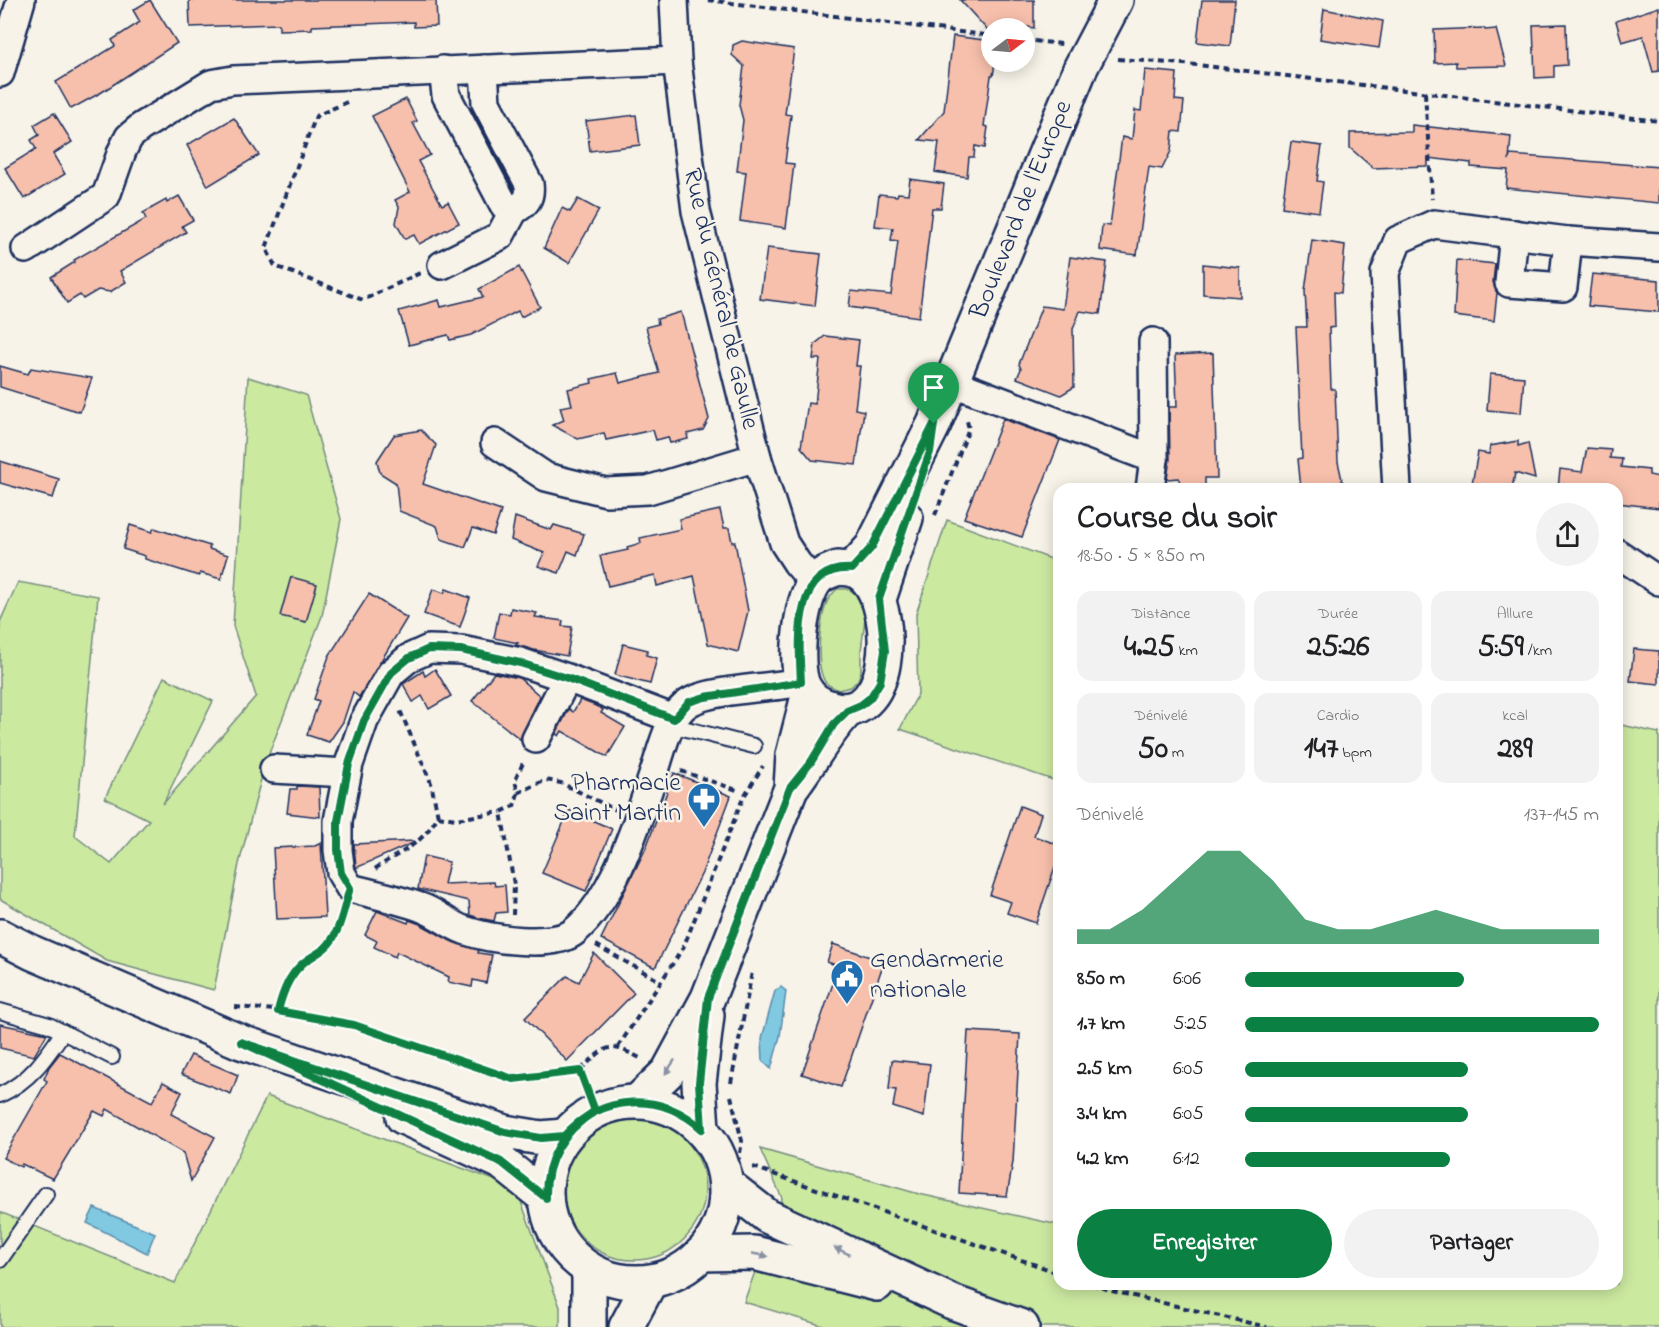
<!DOCTYPE html>
<html lang="fr">
<head>
<meta charset="utf-8">
<style>
  body { margin:0; font-family:"Indie Flower",sans-serif; background:#f2f2f2; color:#202124; height:100vh; display:flex; flex-direction:column; font-size:22px; white-space:nowrap }
  * { box-sizing:border-box; margin:0 }
  p { font-size:20px; color:#757577 }
  .icon { flex:none; width:33px; height:33px; fill:none; stroke:currentColor; stroke-width:2; stroke-linecap:round; stroke-linejoin:round }
  .map { position:relative; flex:1; overflow:hidden }
  .side { position:absolute; left:1053px; top:483px; width:570px; height:807px; display:flex; flex-direction:column; background:#fff; border-radius:18px; box-shadow:0 3px 15px #0003 }
  .side>* { flex:none }
  .needle { width:39px; rotate:74deg }
  .controls { position:absolute; left:981px; top:18px; display:grid; gap:12px }
  .controls a { display:grid; place-items:center; width:54px; height:54px; border-radius:50%; background:#fff; box-shadow:0 3px 15px #0003; font-size:30px }
  .pin { position:absolute; display:grid; place-items:center; width:51px; height:51px; color:#fff; margin:-62px -26px; border-radius:50% 50% 50% 0; rotate:-45deg; box-shadow:0 0 6px #0007 }
  .pin .icon { rotate:45deg }
  .round { display:grid; place-items:center; flex:none; width:63px; height:63px; border-radius:32px; background:#f2f2f2 }
  .headline { display:flex; align-items:center; justify-content:space-between; height:102px; padding:0 24px }
  h1 { font-size:33px; font-weight:700; line-height:45px }
  .stats { display:grid; grid-template-columns:repeat(3,1fr); gap:9px; height:102px; padding:6px 24px }
  .stats div { display:grid; align-content:center; border-radius:15px; background:#f2f2f2; text-align:center }
  .stats b { font-size:30px; font-weight:700 }
  .stats small { font-size:16px; font-weight:400 }
  .stats p { font-size:16px }
  .chart { height:168px; padding:12px 24px }
  .chart p { display:flex; justify-content:space-between }
  .chart svg { width:100%; height:108px; margin-top:6px; fill:#0b8043; opacity:.7 }
  .primary-button { display:flex; gap:12px; margin-top:auto; padding:12px 24px }
  .primary-button a { flex:1; height:69px; border-radius:36px; background:#0b8043; color:#fff; font-size:24px; font-weight:700; line-height:69px; text-align:center }
  .primary-button a+a { background:#f2f2f2; color:#202124 }
  ul { padding:0 24px; list-style:none; font-size:20px }
  li { display:grid; grid-template-columns:96px 72px 1fr; align-items:center; height:45px }
  li i { height:15px; border-radius:8px; background:#0b8043 }
  .map>svg:first-child { display:block }
</style>
</head>
<body>
<div class="map">
<svg width="1659" height="1327" viewBox="0 0 1659 1327">
  <rect width="100%" height="100%" fill="#f7f3e8"/>
  <filter id="ink" filterUnits="userSpaceOnUse"><feTurbulence type="fractalNoise" baseFrequency=".0167" numOctaves="2"/><feDisplacementMap in="SourceGraphic" scale="12" xChannelSelector="R" yChannelSelector="G"/><feConvolveMatrix kernelMatrix="1 2 1 2 8 2 1 2 1" color-interpolation-filters="sRGB"/></filter>
  <g filter="url(#ink)">
    <!-- green -->
    <g fill="#cce9a0" stroke="#748c7f" stroke-width="1.5">
      <polygon points="248,377 306,395 341,519 322,616 265,764 239,864 214,990 107,961 0,899 0,622 18,582 98,596 75,836 111,864 149,820 105,798 164,677 213,701 163,804 256,696 233,626"/>
      <polygon points="947,520 1059,562 1059,782 900,729 918,694 916,614"/>
      <path d="M837,589H849L861,599L866,611L861,651V671L858,680L851,687L838,690C835,688 829,686 826,683C814,668 820,615 828,600C830,596 834,592 837,589Z"/>
      <polygon points="1617,724 1659,733 1659,1327 827,1327 744,1302 782,1198 760,1149 919,1194 1059,1225 1059,1284 1617,1284"/>
      <polygon points="267,1096 516,1188 560,1307 560,1327 0,1327 0,1212 175,1283"/>
      <circle cx="634" cy="1189" r="71"/>
    </g>
    <!-- water -->
    <g fill="#80c9e1" stroke="#588bad" stroke-width="1.5">
      <polygon points="781,987 786,991 780,1036 771,1069 763,1061 762,1038 775,991"/>
      <polygon points="94,1208 155,1233 147,1253 87,1223"/>
    </g>
    <!-- building -->
    <g fill="#f7c0ac" stroke="#1b2f5e" stroke-width="1.5">
      <polygon points="150,0 177,43 102,92 71,109 56,82 115,46 112,40 140,22 133,10"/>
      <polygon points="189,0 436,0 437,26 414,27 414,22 312,26 312,29 279,30 279,24 190,27"/>
      <polygon points="960,0 1034,0 1034,28 1001,23 1000,28 992,28 992,35"/>
      <polygon points="1202,0 1235,0 1230,46 1197,42"/>
      <polygon points="1659,7 1659,71 1653,72 1643,36 1622,42 1616,21"/>
      <polygon points="1324,9 1383,21 1379,48 1320,39"/>
      <polygon points="1566,24 1567,65 1554,66 1554,77 1535,78 1533,25"/>
      <polygon points="1484,28 1485,30 1496,29 1506,66 1456,67 1456,62 1435,63 1434,30"/>
      <polygon points="953,36 992,41 992,62 995,62 993,76 991,76 984,126 988,127 985,148 975,146 974,157 969,157 967,177 935,172 939,142 919,140 944,111"/>
      <polygon points="742,41 794,49 785,114 791,115 785,163 794,164 786,228 740,221 746,172 737,171 743,120 739,105 744,66 732,55 733,45"/>
      <polygon points="1145,70 1177,73 1175,100 1184,101 1181,132 1173,131 1171,151 1162,169 1149,167 1137,255 1100,250 1102,225 1110,226 1122,137 1132,139 1135,110 1141,111"/>
      <polygon points="406,99 417,121 413,123 430,155 418,161 442,205 448,202 459,223 419,244 414,235 405,239 396,223 399,207 395,200 410,192 372,116"/>
      <polygon points="54,113 72,142 53,154 65,174 24,199 5,168 36,149 31,140 39,135 34,125"/>
      <polygon points="636,115 640,145 590,151 586,121"/>
      <polygon points="234,118 259,155 208,186 187,145"/>
      <polygon points="1412,125 1511,136 1509,160 1510,155 1659,167 1659,203 1506,188 1508,170 1471,167 1471,163 1428,158 1428,166 1373,168 1350,148 1350,133 1412,132"/>
      <polygon points="1291,142 1322,146 1317,181 1323,182 1319,212 1282,207"/>
      <polygon points="910,179 944,184 941,208 932,208 919,317 849,307 851,291 891,295 898,241 891,240 893,228 875,226 879,194 897,196 898,193 908,194"/>
      <polygon points="179,196 193,220 182,226 186,232 120,271 126,282 110,292 98,290 83,299 80,295 67,303 51,277 75,262 74,260 146,219 143,213 166,200 167,203"/>
      <polygon points="578,199 599,210 569,263 544,248 562,208 570,212"/>
      <polygon points="1312,240 1345,245 1341,293 1334,292 1335,327 1329,328 1331,389 1335,389 1338,462 1343,484 1337,486 1338,489 1301,489 1298,459 1302,458 1296,327 1307,327 1305,291"/>
      <polygon points="767,248 821,254 815,306 760,299"/>
      <polygon points="1070,257 1107,262 1100,314 1080,311 1073,329 1074,387 1061,395 1017,378 1021,369 1019,364 1042,306 1063,309"/>
      <polygon points="1457,260 1495,264 1493,282 1497,293 1494,321 1454,316"/>
      <polygon points="1203,264 1240,268 1240,297 1203,294"/>
      <polygon points="519,267 540,307 521,317 518,311 471,335 450,340 448,335 409,345 399,311 439,300 441,307 483,297 479,289"/>
      <polygon points="1592,274 1659,280 1659,312 1588,306"/>
      <polygon points="681,312 709,419 703,430 687,434 688,439 670,443 668,437 656,440 653,430 606,440 604,433 578,439 552,425 564,420 560,407 572,405 568,389 592,383 591,379 617,373 620,383 659,373 646,327 658,324 657,319"/>
      <polygon points="825,336 859,340 856,366 860,366 855,409 864,411 856,465 812,460 801,447 808,403 815,404 820,359 813,359 815,344"/>
      <polygon points="1213,353 1217,478 1205,478 1205,489 1180,489 1179,478 1167,479 1170,459 1169,407 1177,407 1175,355"/>
      <polygon points="0,366 28,374 31,368 92,378 80,412 0,387"/>
      <polygon points="1490,374 1524,377 1521,413 1487,410"/>
      <polygon points="1003,419 1060,440 1022,537 964,518"/>
      <polygon points="421,430 436,445 423,484 501,511 493,535 473,528 465,547 441,539 437,526 399,511 396,483 380,473 377,461 394,435"/>
      <polygon points="1518,441 1518,446 1528,443 1535,479 1515,473 1512,489 1471,489 1478,452 1489,454 1490,446"/>
      <polygon points="1587,448 1611,450 1610,458 1622,459 1621,467 1649,470 1649,475 1659,477 1659,508 1617,503 1617,489 1558,489 1560,469 1582,472"/>
      <polygon points="0,461 59,479 53,498 0,483"/>
      <polygon points="720,510 724,528 729,528 732,542 735,542 748,611 738,652 708,644 694,576 657,586 655,575 608,586 600,556 628,550 627,547 641,543 640,538 681,529 679,519"/>
      <polygon points="515,517 551,530 554,525 584,534 577,555 568,551 559,573 538,566 544,553 511,540"/>
      <polygon points="130,525 152,532 154,528 210,546 209,549 228,555 221,579 200,573 199,576 145,559 145,556 123,549"/>
      <polygon points="291,577 317,584 306,622 280,616"/>
      <polygon points="433,589 444,593 446,589 470,598 460,627 424,614"/>
      <polygon points="369,594 407,618 359,697 353,692 343,722 329,742 307,735 319,701 314,699 329,656"/>
      <polygon points="511,608 537,613 535,617 563,621 562,626 572,627 567,656 534,650 516,645 518,643 494,638 499,612 510,614"/>
      <polygon points="623,644 648,650 646,655 657,658 650,684 615,675"/>
      <polygon points="1634,649 1659,651 1659,684 1630,681"/>
      <polygon points="435,669 451,696 429,709 422,696 413,702 403,684 423,671 425,676"/>
      <polygon points="494,673 519,678 540,696 520,739 472,701"/>
      <polygon points="580,700 599,707 603,710 601,713 625,727 607,757 562,731 559,736 556,734 569,709 573,712"/>
      <polygon points="674,773 731,796 702,873 655,968 601,939 646,848"/>
      <polygon points="297,786 319,787 320,817 287,813 290,789 297,789"/>
      <polygon points="1020,806 1041,814 1034,836 1059,845 1059,855 1036,923 1007,913 1011,902 990,895"/>
      <polygon points="569,810 612,829 586,891 542,873"/>
      <polygon points="414,841 415,842 356,868 354,844"/>
      <polygon points="321,843 325,917 277,919 273,848 315,846"/>
      <polygon points="424,856 449,862 444,884 494,882 495,886 505,885 507,912 496,913 494,921 479,918 470,915 469,901 418,889"/>
      <polygon points="377,911 408,923 409,920 420,924 453,942 479,950 478,953 492,955 486,983 473,980 472,987 448,982 449,977 397,952 395,957 374,947 377,941 365,935"/>
      <polygon points="833,944 884,962 841,1087 802,1074 839,966 827,962"/>
      <polygon points="594,953 634,993 567,1061 525,1018 567,976 579,982"/>
      <polygon points="0,1024 47,1034 34,1056 0,1048"/>
      <polygon points="968,1031 1020,1034 1013,1162 1007,1196 959,1193"/>
      <polygon points="60,1053 152,1102 163,1082 182,1092 171,1114 215,1137 191,1181 183,1153 107,1109 104,1116 94,1111 53,1179 22,1164 21,1167 3,1158 47,1081 44,1079 49,1067"/>
      <polygon points="191,1055 238,1075 231,1094 181,1074"/>
      <polygon points="892,1060 930,1064 924,1117 893,1107 896,1090 889,1089"/>
    </g>
    <g fill="none" stroke-linecap="round" stroke-linejoin="round">
      <defs>
        <g id="service">
          <polyline points="671,725 754,746"/>
          <polyline points="0,1011 49,1025 112,1057"/>
          <path d="M0,1095C30,1081 45,1059 63,1032"/>
          <polyline points="0,1260 46,1194"/>
        </g>
        <g id="minor">
          <polyline points="674,0 677,61 696,211 757,457 784,543 797,563 814,583"/>
          <path d="M443,70L446,95L504,205L514,210C526,204 531,198 529,184L486,103L484,69"/>
          <polyline points="0,73 21,0"/>
          <polyline points="1514,234 1509,283 1563,287 1568,241"/>
          <polyline points="26,249 106,196 122,151 129,137 141,127 211,84 233,80 677,61"/>
          <polyline points="442,265 500,236 514,210"/>
          <polyline points="951,382 1154,459"/>
          <polyline points="495,443 546,477 606,492 648,490 757,457"/>
          <polyline points="1150,489 1154,459 1153,342"/>
          <polyline points="1397,489 1385,273 1398,240 1434,224 1568,241 1659,247"/>
          <polyline points="1617,553 1659,581"/>
          <path d="M674,719L567,678L520,662L461,650L429,649L409,658L391,673L364,721L349,764L338,821V850L341,873L350,888C373,894 397,899 420,907C436,912 449,925 464,930C488,939 555,949 575,931C616,896 638,819 655,770C662,749 669,714 690,702C712,689 773,688 801,682"/>
          <polyline points="536,739 567,678"/>
          <polyline points="274,769 347,773"/>
        </g>
        <g id="tertiary">
          <path d="M838,568C844,569 851,568 856,571C899,591 897,727 832,708C819,704 810,699 804,687C793,665 800,596 818,578C823,573 831,571 838,568Z"/>
          <polyline points="852,569 872,547 934,424 1081,67 1116,0"/>
          <polyline points="879,599 906,518"/>
          <path d="M794,784C812,760 826,733 847,711"/>
          <polyline points="638,1101 668,1072 708,998 791,788 793,755 808,696"/>
          <polyline points="702,1129 699,1083 707,1015"/>
        </g>
        <g id="secondary">
          <polyline points="0,936 33,953 241,1042 505,1132 541,1138 564,1136"/>
          <circle cx="636" cy="1192" r="90"/>
          <polyline points="403,1117 501,1162 546,1198"/>
          <polyline points="726,1184 767,1216 952,1302 1022,1327"/>
          <polyline points="701,1254 754,1253 877,1284"/>
          <polyline points="589,1327 589,1270"/>
          <polyline points="626,1327 650,1282"/>
        </g>
      </defs>
      <!-- service casing -->
      <use href="#service" stroke="#1b2f5e" stroke-width="18"/>
      <!-- minor casing -->
      <use href="#minor" stroke="#1b2f5e" stroke-width="32"/>
      <!-- tertiary casing -->
      <use href="#tertiary" stroke="#1b2f5e" stroke-width="38"/>
      <!-- secondary casing -->
      <use href="#secondary" stroke="#1b2f5e" stroke-width="38"/>
      <!-- path -->
      <g stroke="#1b2f5e" stroke-width="4" stroke-dasharray="6 4.5" stroke-linecap="butt">
        <polyline points="708,0 992,36"/>
        <polyline points="1024,40 1062,44"/>
        <polyline points="1118,59 1197,65 1659,121"/>
        <polyline points="1425,93 1432,199"/>
        <polyline points="347,102 316,116 266,248 275,266 363,300 420,273"/>
        <polyline points="935,515 969,429 967,421"/>
        <polyline points="681,771 740,791"/>
        <polyline points="518,793 546,780 561,783 616,810"/>
        <polyline points="438,816 456,819 501,812"/>
        <path d="M375,869C403,849 419,848 438,816L431,783L399,708"/>
        <polyline points="513,915 514,884 501,812 514,806 518,793 515,780 524,761"/>
        <polyline points="596,945 658,980"/>
        <polyline points="235,1007 289,1011 354,1025 513,1079 580,1070 595,1111"/>
        <path d="M278,1011C282,994 288,977 301,965C309,957 320,953 328,945C336,936 339,923 343,911"/>
        <polyline points="618,1047 683,948 743,798 763,766"/>
        <path d="M580,1070C608,1045 607,1041 642,1059"/>
        <polyline points="731,1083 752,972"/>
        <polyline points="731,1096 742,1141 739,1159"/>
        <polyline points="753,1167 1059,1273"/>
        <polyline points="1092,1284 1112,1291 1267,1327"/>
      </g>
      <!-- service -->
      <use href="#service" stroke="#f7f3e8" stroke-width="14"/>
      <!-- minor -->
      <use href="#minor" stroke="#f7f3e8" stroke-width="27"/>
      <!-- tertiary -->
      <use href="#tertiary" stroke="#f7f3e8" stroke-width="33"/>
      <!-- secondary -->
      <use href="#secondary" stroke="#f7f3e8" stroke-width="33"/>
    </g>
    <!-- one-way arrows -->
    <defs><path id="oneway-solid" d="M-6-.8H1V-3.2L6.5 0L1 3.2V.8H-6Z" transform="scale(1.5)"/></defs>
    <g fill="#8991a3">
      <use href="#oneway-solid" transform="translate(670 1067) rotate(124)"/>
      <use href="#oneway-solid" transform="translate(842 1251) rotate(-155)"/>
      <use href="#oneway-solid" transform="translate(760 1255) rotate(11)"/>
    </g>
  </g>
  <g fill="none" stroke-linecap="round" stroke-linejoin="round" filter="url(#ink)">
    <defs>
      <path id="route" d="M934,424L872,547L852,569C792,565 799,642 801,682L705,697L689,702L674,719L567,678L520,663L461,650L429,649L409,658L391,673L364,721L349,764L338,821V850L341,873L350,888C344,906 341,930 328,945C321,953 309,957 301,965C288,977 282,994 278,1011L354,1025L513,1079L580,1071L595,1111C563,1131 545,1160 546,1198L501,1162L241,1042L505,1132L541,1138L564,1136C602,1094 660,1091 702,1129L699,1083L708,998L790,788L811,762L834,724L847,711L861,705L870,698L880,682L885,651L879,599L930,452L934,424"/>
    </defs>
    <!-- route casing -->
    <use href="#route" stroke="#fff" stroke-width="12"/>
    <!-- route -->
    <use href="#route" stroke="#0b8043" stroke-width="8"/>
  </g>
  <!-- icons -->
  <defs>
    <symbol id="pharmacy-pin" viewBox="-11 -11 22 30"><path d="M0 17L-7.5 6A9.5 9.5 0 1 1 7.5 6Z" fill="#1f6fb2" stroke="#f7f3e8"/><path d="M-2-6h4v4h4v4h-4v4h-4v-4h-4v-4h4Z" fill="#fff"/></symbol>
    <symbol id="civic-pin" viewBox="-11 -11 22 30"><path d="M0 17L-7.5 6A9.5 9.5 0 1 1 7.5 6Z" fill="#1f6fb2" stroke="#f7f3e8"/><path d="M-.6-6.5H3V-4.5H.6V-3L4-1V1h2V6H-6V1h2V-1L-.6-3ZM-1.2 2.5V6h2.4V2.5Z" fill="#fff"/></symbol>
  </defs>
  <g fill-rule="evenodd">
    <use href="#pharmacy-pin" x="685" y="780" width="38" height="52"/>
    <use href="#civic-pin" x="828" y="957" width="38" height="52"/>
  </g>
  <g text-anchor="middle" dominant-baseline="central" stroke-width="5" stroke-linejoin="round" paint-order="stroke">
    <!-- street labels -->
    <g font-size="26" fill="#1b2f5e" stroke="#f7f3e8">
      <text transform="translate(1022 210) rotate(-68)">Boulevard de l'Europe</text>
      <text transform="translate(720 299) rotate(77)">Rue du Général de Gaulle</text>
    </g>
    <!-- poi labels -->
    <g font-size="26" fill="#1b2f5e" stroke="#f7f3e8" text-anchor="end">
      <text x="681" y="784">Pharmacie<tspan x="681" dy="30">Saint Martin</tspan></text>
      <text x="870" y="961" text-anchor="start">Gendarmerie<tspan x="870" dy="30">nationale</tspan></text>
    </g>
  </g>
</svg>
<div class="controls">
<a><svg class="needle" viewBox="-14 -14 28 28"><path d="M0-13l5 13h-10z" fill="#e53935"/><path d="M0 13l5-13h-10z" fill="#757577"/></svg></a>
</div>
<div class="pin" style="left:934px;top:424px;background:#1e9e55"><svg class="icon" aria-label="arrive" viewBox="0 0 24 24"><path d="M6 21V4h12l-3 4 3 4H6"/></svg></div>
<section class="side">
<div class="headline"><div><h1>Course du soir</h1><p>18:50 · 5 × 850 m</p></div><a class="round"><svg class="icon" aria-label="share" viewBox="0 0 24 24"><path d="M12 15V3M7 8l5-5 5 5M5 13v7h14v-7"/></svg></a></div>
<div class="stats">
<div><p>Distance</p><b>4.25<small> km</small></b></div>
<div><p>Durée</p><b>25:26</b></div>
<div><p>Allure</p><b>5:59<small> /km</small></b></div>
</div>
<div class="stats">
<div><p>Dénivelé</p><b>50<small> m</small></b></div>
<div><p>Cardio</p><b>147<small> bpm</small></b></div>
<div><p>kcal</p><b>289</b></div>
</div>
<div class="chart"><p><span>Dénivelé</span>137–145 m</p>
<svg viewBox="0 0 160 44" preserveAspectRatio="none"><path d="M0 44V38L10 38L20 30L30 18L40 6L50 6L60 18L70 34L80 38L90 38L100 34L110 30L120 34L130 38L140 38L150 38L160 38V44z"/></svg>
</div>
<ul>
<li><b>850 m</b>6:06<i style="width:62%"></i></li>
<li><b>1.7 km</b>5:25<i style="width:100%"></i></li>
<li><b>2.5 km</b>6:05<i style="width:63%"></i></li>
<li><b>3.4 km</b>6:05<i style="width:63%"></i></li>
<li><b>4.2 km</b>6:12<i style="width:58%"></i></li>
</ul>
<div class="primary-button"><a>Enregistrer</a><a>Partager</a></div>
</section>
</div>
</body>
</html>
